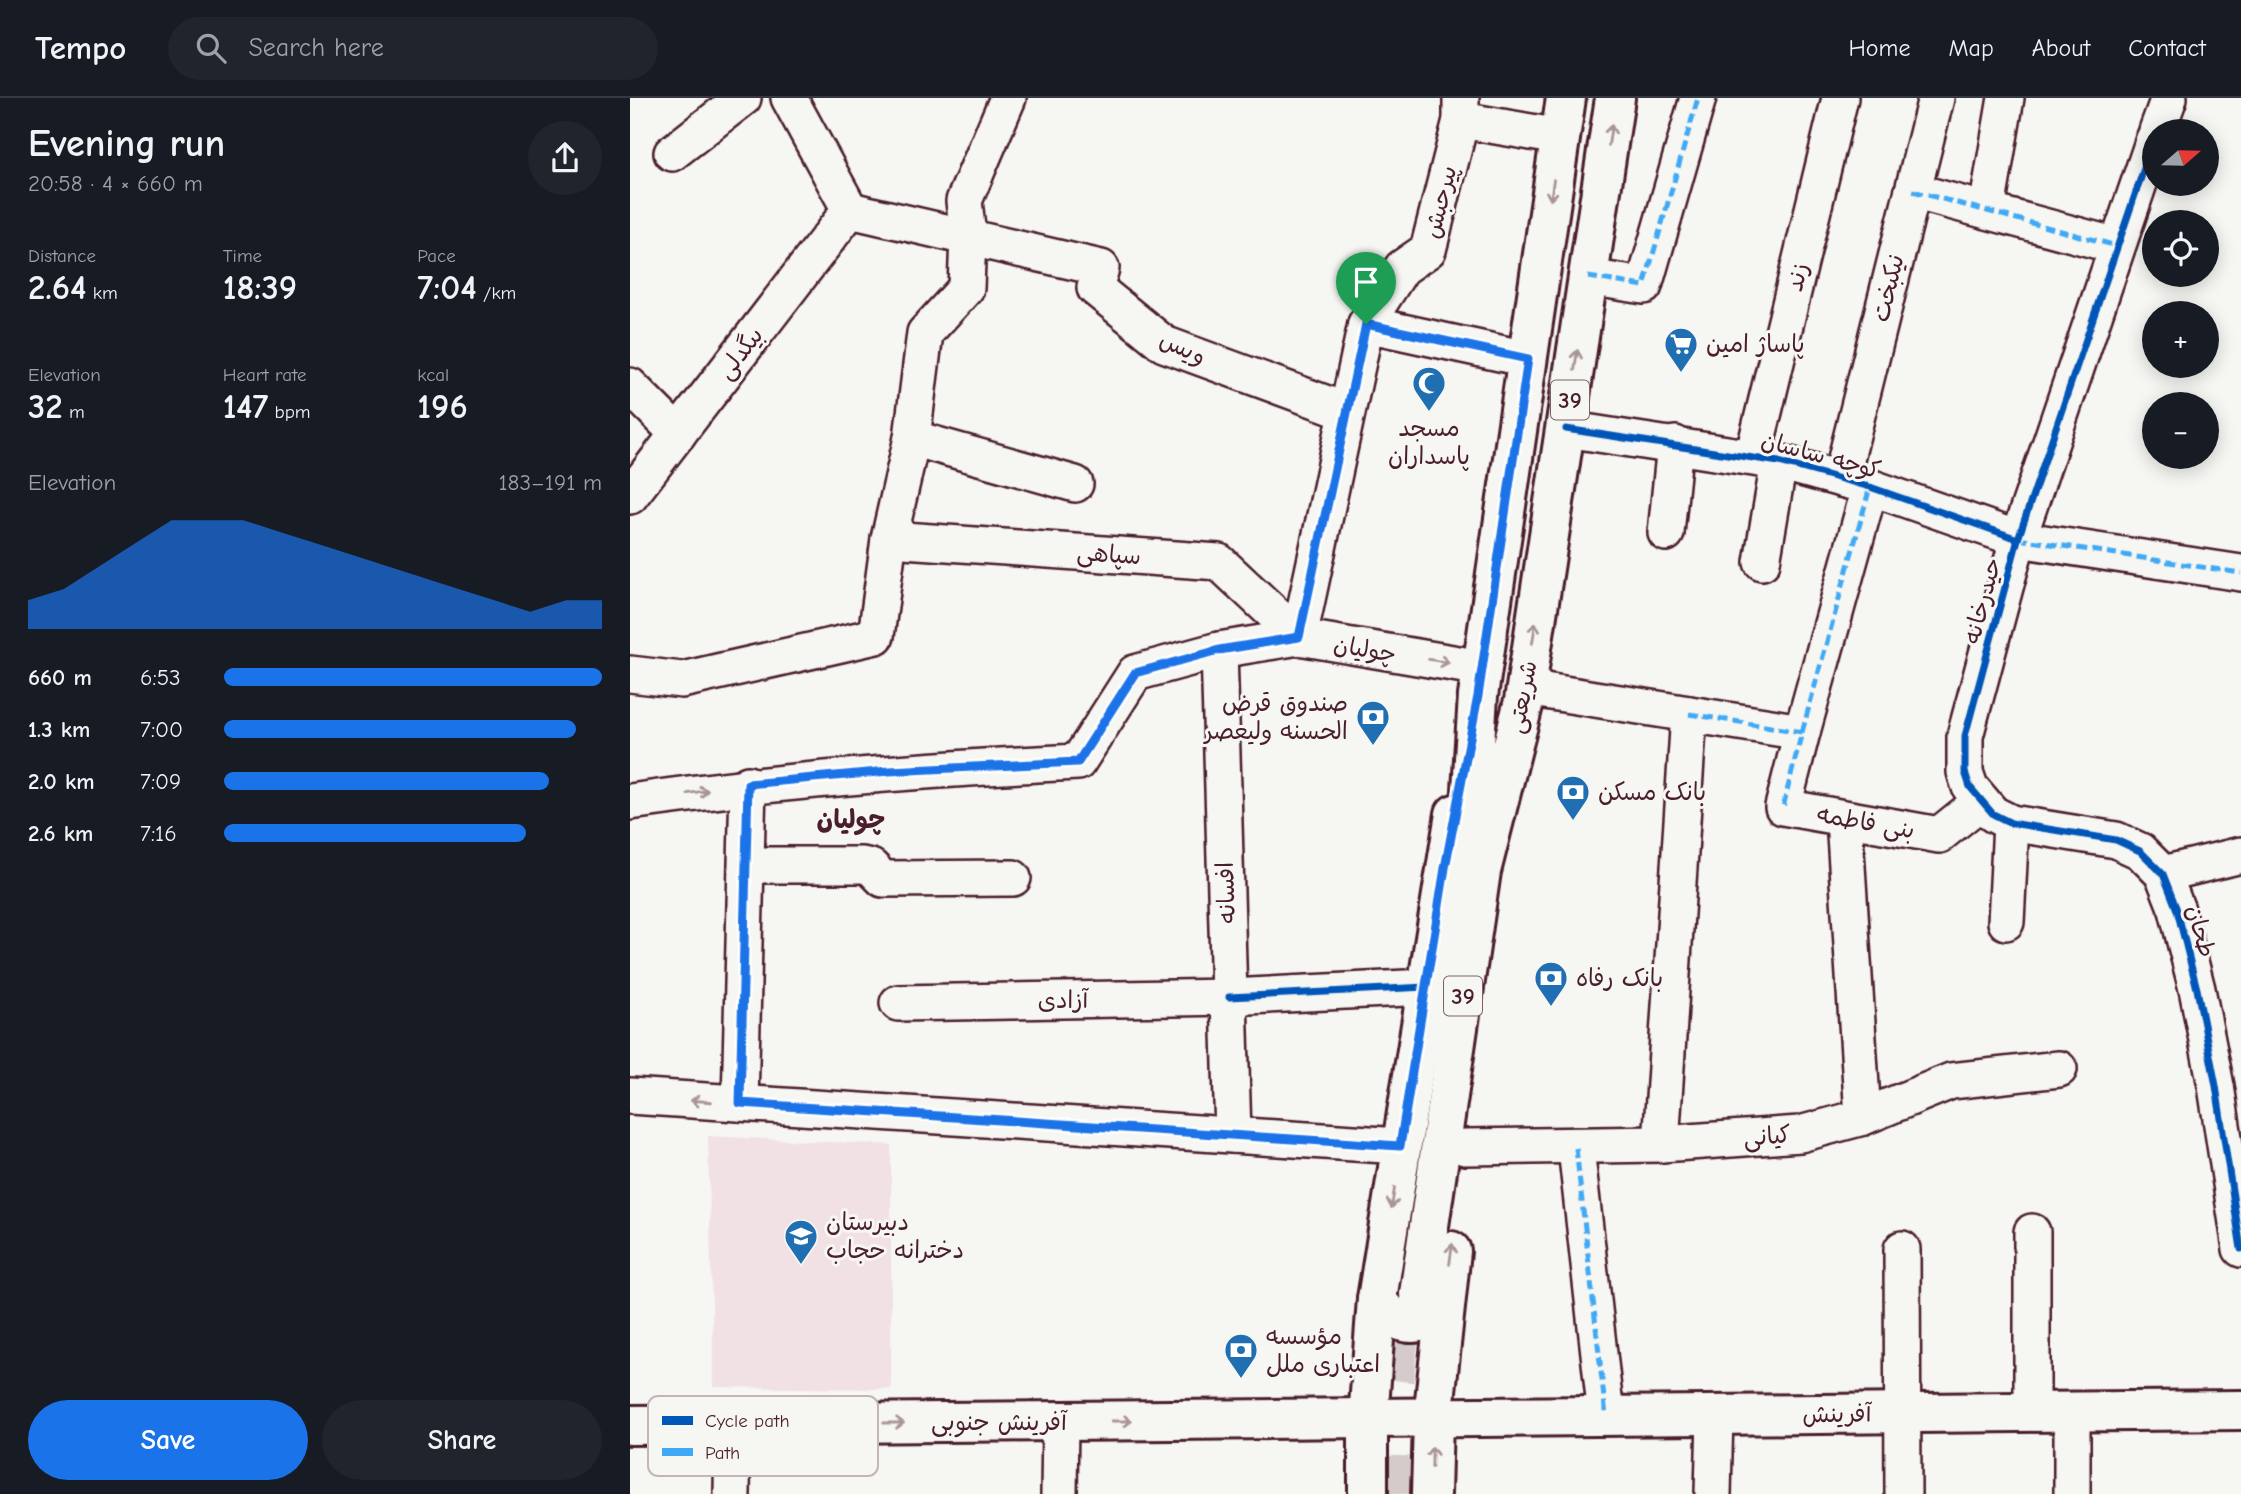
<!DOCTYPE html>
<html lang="en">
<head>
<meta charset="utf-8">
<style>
  body { margin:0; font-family:"Comic Neue","Playpen Sans Arabic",sans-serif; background:#20242c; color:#f1f3f6; height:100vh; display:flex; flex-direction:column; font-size:26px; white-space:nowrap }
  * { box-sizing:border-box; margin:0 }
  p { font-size:23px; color:#9ea1a6 }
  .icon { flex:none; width:38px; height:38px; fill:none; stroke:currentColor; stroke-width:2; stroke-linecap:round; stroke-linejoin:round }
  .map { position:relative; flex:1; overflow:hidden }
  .side { display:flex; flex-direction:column; background:#171b24; width:630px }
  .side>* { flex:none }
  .needle { width:46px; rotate:70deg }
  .fabs { position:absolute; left:1512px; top:21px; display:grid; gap:14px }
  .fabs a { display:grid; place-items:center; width:77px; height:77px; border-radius:50%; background:#171b24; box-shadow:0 4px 18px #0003; font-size:35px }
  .pin { position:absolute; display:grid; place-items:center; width:60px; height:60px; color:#fff; margin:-72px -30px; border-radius:50% 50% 50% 0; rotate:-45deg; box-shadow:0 0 7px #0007 }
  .pin .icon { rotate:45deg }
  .round { display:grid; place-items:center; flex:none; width:74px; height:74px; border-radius:37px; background:#20242c }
  .summary { display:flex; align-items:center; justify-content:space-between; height:119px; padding:0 28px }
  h1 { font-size:38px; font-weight:800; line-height:52px }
  .stats { display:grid; grid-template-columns:repeat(3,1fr); gap:10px; height:119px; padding:7px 28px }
  .stats div { display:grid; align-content:center }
  .stats b { font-size:35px; font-weight:800 }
  .stats small { font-size:19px; font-weight:400 }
  .stats p { font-size:19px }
  .chart { height:196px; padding:14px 28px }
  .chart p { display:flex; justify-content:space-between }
  .chart svg { width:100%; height:126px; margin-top:7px; fill:#1a73e8; opacity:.7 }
  .cta { display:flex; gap:14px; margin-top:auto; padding:14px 28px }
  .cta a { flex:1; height:80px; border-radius:42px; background:#1a73e8; color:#fff; font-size:28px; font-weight:800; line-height:80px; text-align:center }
  .cta a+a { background:#20242c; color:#f1f3f6 }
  ul { padding:0 28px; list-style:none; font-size:23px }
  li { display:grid; grid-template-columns:112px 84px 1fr; align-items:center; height:52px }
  li i { height:18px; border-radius:9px; background:#1a73e8 }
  header { display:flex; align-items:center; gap:42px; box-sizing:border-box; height:98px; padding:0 35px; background:#171b24; border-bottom:2px solid #363941 }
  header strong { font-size:33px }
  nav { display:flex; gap:38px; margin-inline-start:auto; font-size:24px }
  .search { width:490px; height:63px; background:#20242c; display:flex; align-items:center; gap:18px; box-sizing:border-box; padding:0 24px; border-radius:38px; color:#9ea1a6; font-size:26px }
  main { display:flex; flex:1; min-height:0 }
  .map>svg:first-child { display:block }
</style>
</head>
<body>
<header>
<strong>Tempo</strong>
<div class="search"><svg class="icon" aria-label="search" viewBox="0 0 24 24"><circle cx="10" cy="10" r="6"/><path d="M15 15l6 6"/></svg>Search here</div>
<nav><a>Home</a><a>Map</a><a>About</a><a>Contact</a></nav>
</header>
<main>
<section class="side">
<div class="summary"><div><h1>Evening run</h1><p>20:58 · 4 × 660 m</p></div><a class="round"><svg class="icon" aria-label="share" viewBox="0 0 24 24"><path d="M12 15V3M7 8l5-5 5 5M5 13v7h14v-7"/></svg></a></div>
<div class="stats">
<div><p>Distance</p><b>2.64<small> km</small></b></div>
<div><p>Time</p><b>18:39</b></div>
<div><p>Pace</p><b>7:04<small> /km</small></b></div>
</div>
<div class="stats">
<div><p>Elevation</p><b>32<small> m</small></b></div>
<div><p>Heart rate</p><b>147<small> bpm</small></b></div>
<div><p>kcal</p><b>196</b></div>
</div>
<div class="chart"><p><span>Elevation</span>183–191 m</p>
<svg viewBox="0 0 160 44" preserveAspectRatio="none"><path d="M0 44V34L10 30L20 22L30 14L40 6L50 6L60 6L70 10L80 14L90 18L100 22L110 26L120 30L130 34L140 38L150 34L160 34V44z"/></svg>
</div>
<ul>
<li><b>660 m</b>6:53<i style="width:100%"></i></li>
<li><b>1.3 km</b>7:00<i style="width:93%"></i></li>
<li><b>2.0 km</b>7:09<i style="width:86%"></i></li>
<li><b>2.6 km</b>7:16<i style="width:80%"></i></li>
</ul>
<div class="cta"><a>Save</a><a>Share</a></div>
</section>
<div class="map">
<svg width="1611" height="1396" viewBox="0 0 1611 1396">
  <rect width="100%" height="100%" fill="#f6f6f2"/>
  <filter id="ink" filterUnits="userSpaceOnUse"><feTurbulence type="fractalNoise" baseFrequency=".0143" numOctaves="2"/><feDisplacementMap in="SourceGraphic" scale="14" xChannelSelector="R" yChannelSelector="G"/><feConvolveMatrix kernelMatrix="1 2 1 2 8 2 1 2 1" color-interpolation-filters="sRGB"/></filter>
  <g filter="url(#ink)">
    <!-- built -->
    <polygon fill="#f1e0e4" points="78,1038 261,1047 261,1291 84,1289"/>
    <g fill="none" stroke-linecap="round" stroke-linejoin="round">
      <!-- major-tunnel -->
      <polyline stroke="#d4cbca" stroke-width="38" stroke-dasharray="38 19" stroke-linecap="butt" points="760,1396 761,1318 774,1193"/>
      <defs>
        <g id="minor">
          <polyline points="159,0 220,112"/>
          <polyline points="831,22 930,39"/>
          <polyline points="1527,33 1539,0"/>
          <polyline points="1524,41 1388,441 1335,638 1335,674 1340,689 1363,716 1381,725 1486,742 1510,753 1533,776 1547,812 1567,891 1586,988 1611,1151"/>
          <polyline points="42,55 113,0"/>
          <polyline points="1283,93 1487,148"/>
          <polyline points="1357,111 1376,0"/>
          <polyline points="220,112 471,170 465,190 534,246 716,313"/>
          <polyline points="958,179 1014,188 1068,0"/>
          <polyline points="736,226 897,261"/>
          <polyline points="0,288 48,336"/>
          <polyline points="936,331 1149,364 1240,389 1388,441 1611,475"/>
          <polyline points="282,340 445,386"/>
          <polyline points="1123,359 1210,0"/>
          <polyline points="1211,381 1306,0"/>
          <polyline points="0,398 220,112"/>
          <polyline points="1036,435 1045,346"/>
          <polyline points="259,441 589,464 669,539"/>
          <polyline points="1132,464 1149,364"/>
          <polyline points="669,539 736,226 772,170 798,152 831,22 831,0"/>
          <polyline points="589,552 603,1037"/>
          <polyline points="0,576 52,582 246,538 259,441 282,340 295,235 336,190 338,138 334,103 378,0"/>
          <polyline points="896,590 1172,634 1153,709 1309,737 1350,704"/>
          <polyline points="1172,634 1240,389"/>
          <path d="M0,704C149,682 298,671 448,664L505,575L589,552L669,539L852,570"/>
          <polyline points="1214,721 1233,1019"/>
          <polyline points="117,767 232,767 241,769 253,781 383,780"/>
          <polyline points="1533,776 1611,757"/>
          <polyline points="1376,824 1381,725"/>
          <polyline points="268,905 599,899 796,889"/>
          <polyline points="0,998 770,1048"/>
          <polyline points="110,1005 118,686"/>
          <polyline points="1031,1046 1059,616"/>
          <polyline points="835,1049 1031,1046 1170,1036 1233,1019 1321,983 1429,971"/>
          <polyline points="946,1050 976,1318"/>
          <polyline points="1402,1134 1402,1314"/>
          <polyline points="1272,1151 1273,1396"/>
          <polyline points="102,1396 103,1327"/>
          <polyline points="429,1396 430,1324"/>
          <polyline points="1083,1396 1085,1317"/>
          <polyline points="1442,1396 1442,1314"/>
        </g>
        <g id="major">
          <polyline points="838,755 848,598 936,0"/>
          <polyline points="789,1196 851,773 894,603 985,0"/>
          <path d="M747,1201C762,1229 792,1233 813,1210"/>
          <polyline points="0,1327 1611,1312"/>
          <polyline points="738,1396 738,1322 747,1201 825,716"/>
          <polyline points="801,1396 803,1321 821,1153"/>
        </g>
      </defs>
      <!-- minor casing -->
      <use href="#minor" stroke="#4a1f2b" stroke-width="40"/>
      <!-- major casing -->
      <use href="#major" stroke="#4a1f2b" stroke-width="44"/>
      <!-- minor -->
      <use href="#minor" stroke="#f6f6f2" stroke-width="35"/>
      <!-- major -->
      <use href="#major" stroke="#f6f6f2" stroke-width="38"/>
      <!-- quiet -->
      <g stroke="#3fa9f5" stroke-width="5" stroke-dasharray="10 5" stroke-linecap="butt">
        <polyline points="1283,93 1487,148"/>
        <polyline points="958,179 1014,188 1068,0"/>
        <polyline points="1388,441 1611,475"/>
        <polyline points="1059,616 1172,634 1153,709"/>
        <polyline points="1172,634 1240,389"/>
        <polyline points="946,1050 976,1318"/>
      </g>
      <defs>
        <g id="cycleway">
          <polyline points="1524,41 1388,441 1335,638 1335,674 1340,689 1363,716 1381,725 1486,742 1510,753 1533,776 1547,812 1567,891 1586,988 1611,1151"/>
          <polyline points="936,331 1149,364 1240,389 1388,441"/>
          <polyline points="599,899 796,889"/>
        </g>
      </defs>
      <!-- cycleway casing -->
      <use href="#cycleway" stroke="#f6f6f2" stroke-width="11"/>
      <!-- cycleway -->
      <use href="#cycleway" stroke="#0057b8" stroke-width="7"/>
    </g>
    <!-- one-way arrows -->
    <defs><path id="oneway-shaft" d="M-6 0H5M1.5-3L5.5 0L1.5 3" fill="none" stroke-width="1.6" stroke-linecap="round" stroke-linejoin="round" transform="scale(1.75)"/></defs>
    <g stroke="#a99598">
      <use href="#oneway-shaft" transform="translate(980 37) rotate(-82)"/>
      <use href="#oneway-shaft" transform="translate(922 92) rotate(98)"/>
      <use href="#oneway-shaft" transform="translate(946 262) rotate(-82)"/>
      <use href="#oneway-shaft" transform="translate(904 535) rotate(-81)"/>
      <use href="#oneway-shaft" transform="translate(809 563) rotate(9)"/>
      <use href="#oneway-shaft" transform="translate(68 694) rotate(-9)"/>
      <use href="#oneway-shaft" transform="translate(71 1003) rotate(-176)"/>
      <use href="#oneway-shaft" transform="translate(763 1100) rotate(99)"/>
      <use href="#oneway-shaft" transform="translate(821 1156) rotate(-82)"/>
      <use href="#oneway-shaft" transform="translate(492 1323)"/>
      <use href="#oneway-shaft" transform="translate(264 1325)"/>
      <use href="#oneway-shaft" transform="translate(802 1359) rotate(-89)"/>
    </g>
  </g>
  <g fill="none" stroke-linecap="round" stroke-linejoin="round" filter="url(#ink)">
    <defs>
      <polygon id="route" points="736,226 898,261 848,598 815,770 770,1048 110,1005 118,686 259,673 448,664 505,575 589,552 669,539"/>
    </defs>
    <!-- route casing -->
    <use href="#route" stroke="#fff" stroke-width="14"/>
    <!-- route -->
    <use href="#route" stroke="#1a73e8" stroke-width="9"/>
  </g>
  <!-- icons -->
  <defs>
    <symbol id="supermarket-pin" viewBox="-11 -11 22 30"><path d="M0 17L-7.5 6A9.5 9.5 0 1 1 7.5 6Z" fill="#1f6fb2" stroke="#f6f6f2"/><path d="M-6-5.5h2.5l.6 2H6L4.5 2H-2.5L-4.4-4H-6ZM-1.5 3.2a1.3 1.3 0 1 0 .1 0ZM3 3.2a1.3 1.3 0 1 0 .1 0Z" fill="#fff"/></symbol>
    <symbol id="mosque-pin" viewBox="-11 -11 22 30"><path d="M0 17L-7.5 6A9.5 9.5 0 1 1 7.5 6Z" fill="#1f6fb2" stroke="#f6f6f2"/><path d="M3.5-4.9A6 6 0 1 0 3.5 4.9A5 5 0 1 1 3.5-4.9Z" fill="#fff"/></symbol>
    <symbol id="bank-pin" viewBox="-11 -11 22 30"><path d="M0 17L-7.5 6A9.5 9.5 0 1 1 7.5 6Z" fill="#1f6fb2" stroke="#f6f6f2"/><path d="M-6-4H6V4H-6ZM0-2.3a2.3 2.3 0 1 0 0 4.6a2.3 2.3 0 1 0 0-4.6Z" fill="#fff"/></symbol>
    <symbol id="school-pin" viewBox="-11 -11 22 30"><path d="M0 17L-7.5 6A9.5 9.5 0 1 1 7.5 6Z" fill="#1f6fb2" stroke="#f6f6f2"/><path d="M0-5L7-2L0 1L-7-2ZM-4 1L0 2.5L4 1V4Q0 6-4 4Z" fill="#fff"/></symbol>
  </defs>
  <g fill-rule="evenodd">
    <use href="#supermarket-pin" x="1032" y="227" width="38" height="52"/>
    <use href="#mosque-pin" x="780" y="266" width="38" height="52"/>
    <use href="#bank-pin" x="724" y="600" width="38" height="52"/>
    <use href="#bank-pin" x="924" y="675" width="38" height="52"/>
    <use href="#bank-pin" x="902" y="861" width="38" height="52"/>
    <use href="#school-pin" x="152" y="1119" width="38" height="52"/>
    <use href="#bank-pin" x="592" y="1233" width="38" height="52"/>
  </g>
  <g text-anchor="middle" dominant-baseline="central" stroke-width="6" stroke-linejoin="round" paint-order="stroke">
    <!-- shield labels -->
    <g fill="#f6f6f2" stroke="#7e6067" stroke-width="2">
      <rect x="921" y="282.5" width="38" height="39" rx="5"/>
      <rect x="814" y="878.5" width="38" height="39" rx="5"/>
    </g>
    <g font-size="23" font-weight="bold" fill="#4a1f2b">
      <text x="940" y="302">39</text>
      <text x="833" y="898">39</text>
    </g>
    <!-- street labels -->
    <g font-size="24" fill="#4a1f2b" stroke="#f6f6f2">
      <text transform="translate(810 104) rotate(-76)">پیرحبش</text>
      <text transform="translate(1167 179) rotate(-76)">زند</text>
      <text transform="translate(1258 190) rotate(-76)">نیکبخت</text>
      <text transform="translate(553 250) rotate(25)">ویس</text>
      <text transform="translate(110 255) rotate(-52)">بیگدلی</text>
      <text transform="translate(1191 357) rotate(15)">کوچه ساسان</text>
      <text transform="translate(479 456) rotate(4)">سپاهی</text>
      <text transform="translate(1352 503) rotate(-75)">حیدرخانه</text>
      <text transform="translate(735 551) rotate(10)">چولیان</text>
      <text transform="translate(892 599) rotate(-79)">شریعتی</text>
      <text transform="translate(1236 724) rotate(10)">بنی فاطمه</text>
      <text transform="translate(596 795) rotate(-92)">افسانه</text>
      <text transform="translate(1571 833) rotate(75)">طحان</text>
      <text transform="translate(433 902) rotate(-1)">آزادی</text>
      <text transform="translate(1137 1038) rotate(-5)">کیانی</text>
      <text transform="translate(1207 1316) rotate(-1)">آفرینش</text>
      <text x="369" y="1324">آفرینش جنوبی</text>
    </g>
    <!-- poi labels -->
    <g font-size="24" fill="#4a1f2b" stroke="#f6f6f2" text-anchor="start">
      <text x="1076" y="246">پاساژ امین</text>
      <text x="799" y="330" text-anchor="middle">مسجد<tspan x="799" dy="28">پاسداران</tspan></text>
      <text x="718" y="605" text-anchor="end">صندوق قرض<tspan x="718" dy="28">الحسنه ولیعصر</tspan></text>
      <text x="968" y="694">بانک مسکن</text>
      <text x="946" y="880">بانک رفاه</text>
      <text x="196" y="1124">دبیرستان<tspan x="196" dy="28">دخترانه حجاب</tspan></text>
      <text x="636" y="1238">مؤسسه<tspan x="636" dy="28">اعتباری ملل</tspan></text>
    </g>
    <!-- neighbourhood labels -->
    <g font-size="26" font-weight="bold" fill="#4a1f2b" stroke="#f6f6f2">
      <text x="221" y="722">چولیان</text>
    </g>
  </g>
  <!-- legend -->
  <rect x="18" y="1298" width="230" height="80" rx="10" fill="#f6f6f2" stroke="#c2b6b6" stroke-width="2"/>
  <rect x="32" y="1318" width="31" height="9" fill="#0057b8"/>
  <rect x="32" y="1350" width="31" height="8" fill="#3fa9f5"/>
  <g font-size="19" fill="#4a1f2b">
    <text x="75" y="1329">Cycle path</text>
    <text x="75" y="1361">Path</text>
  </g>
</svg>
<div class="fabs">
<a><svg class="needle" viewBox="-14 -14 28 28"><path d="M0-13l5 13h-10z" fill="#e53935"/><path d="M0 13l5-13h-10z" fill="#9ea1a6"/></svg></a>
<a><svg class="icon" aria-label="locate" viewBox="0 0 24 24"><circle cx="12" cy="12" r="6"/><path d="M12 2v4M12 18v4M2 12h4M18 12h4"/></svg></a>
<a>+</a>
<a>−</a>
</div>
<div class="pin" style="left:736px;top:226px;background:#1e9e55"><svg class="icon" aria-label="arrive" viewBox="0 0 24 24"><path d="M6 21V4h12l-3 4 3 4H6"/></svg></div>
</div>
</main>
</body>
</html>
